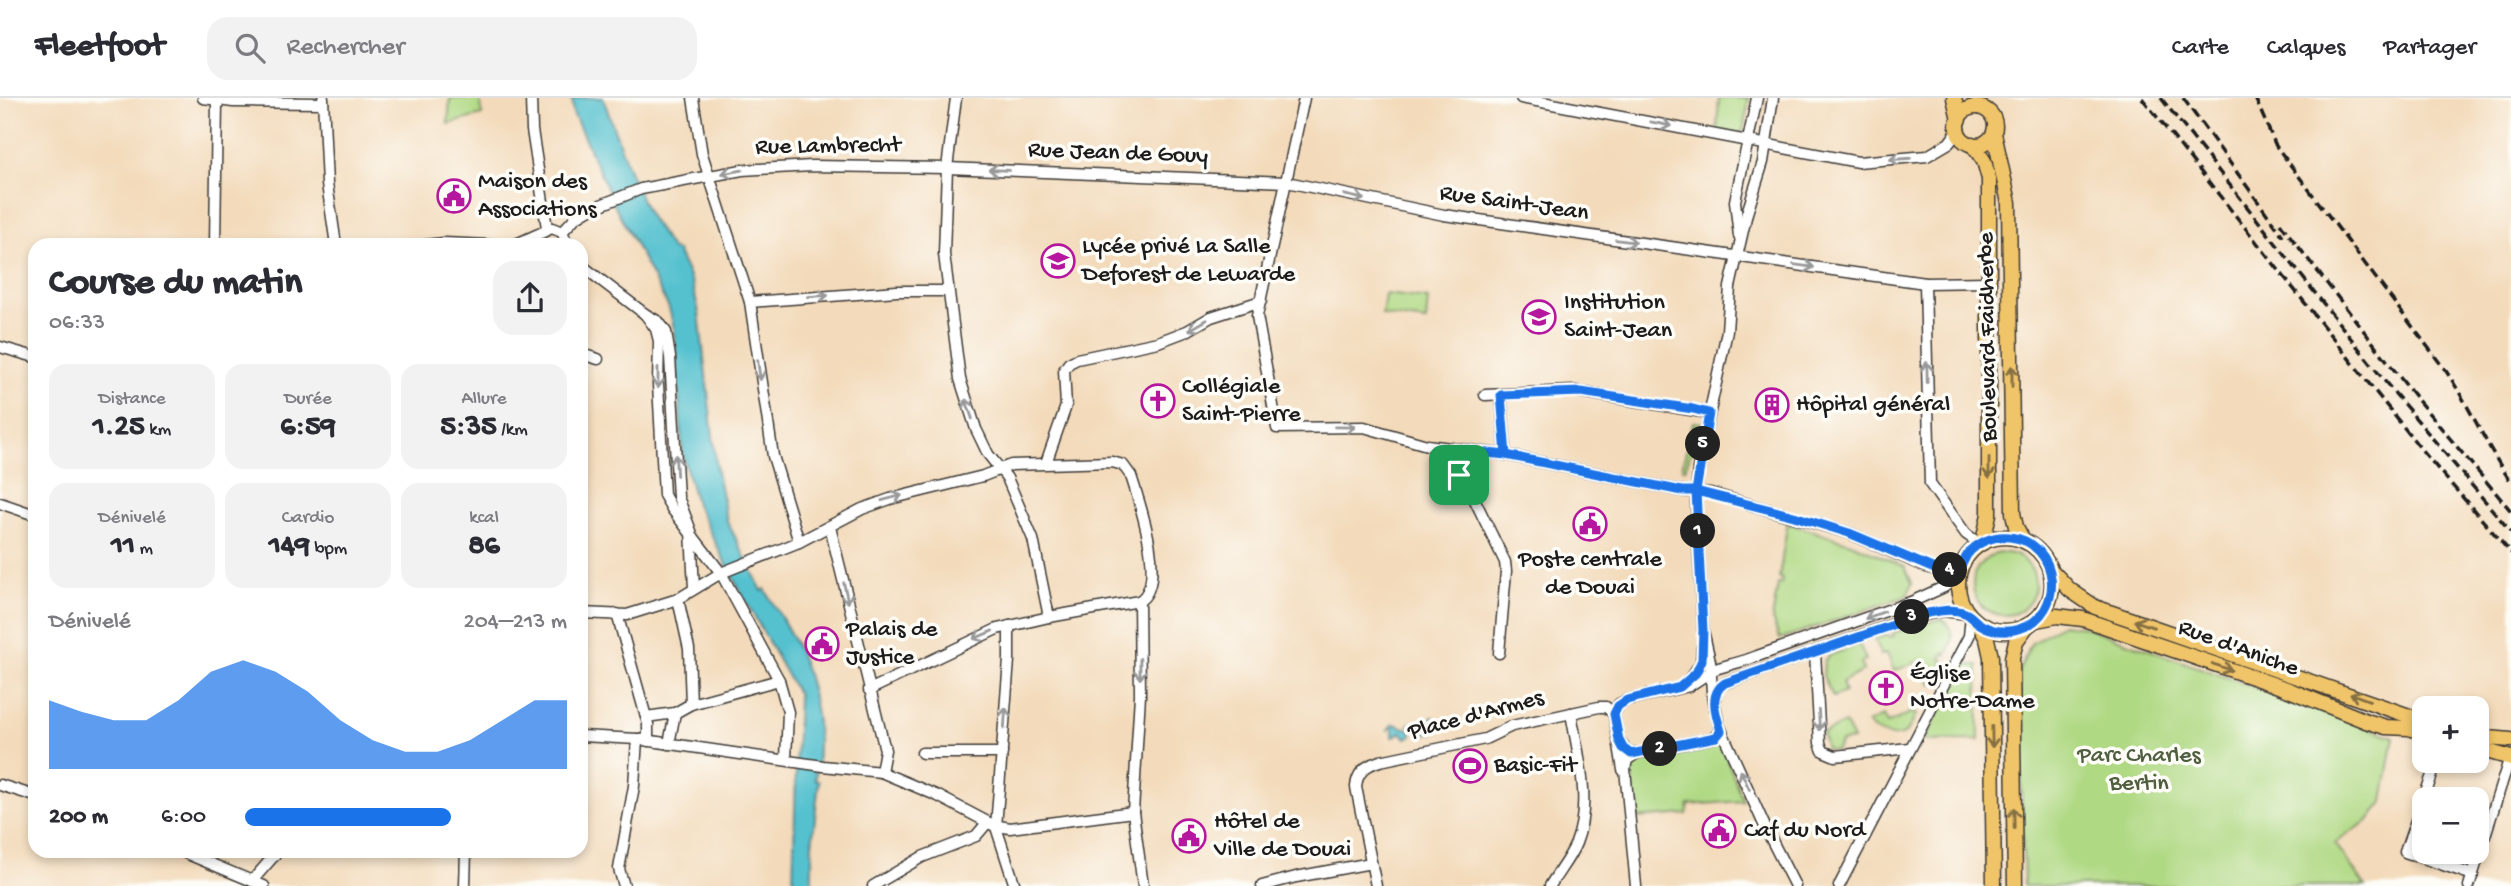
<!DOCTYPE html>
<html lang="fr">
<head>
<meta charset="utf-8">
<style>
  body { margin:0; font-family:"Gochi Hand",sans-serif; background:#f2f2f3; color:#2b2b33; height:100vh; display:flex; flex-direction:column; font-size:26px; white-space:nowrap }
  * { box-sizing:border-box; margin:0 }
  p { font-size:23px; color:#7c7c81 }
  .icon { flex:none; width:38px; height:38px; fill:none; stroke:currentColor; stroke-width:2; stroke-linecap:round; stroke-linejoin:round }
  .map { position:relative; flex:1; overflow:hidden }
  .side { position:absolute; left:28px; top:140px; width:560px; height:620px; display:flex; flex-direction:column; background:#fff; border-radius:21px; box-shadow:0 4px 10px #0003 }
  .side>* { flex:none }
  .fabs { position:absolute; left:2412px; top:598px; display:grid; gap:14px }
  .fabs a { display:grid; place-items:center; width:77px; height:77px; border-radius:14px; background:#fff; box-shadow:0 4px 10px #0003; font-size:35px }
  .pin { position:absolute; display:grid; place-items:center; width:60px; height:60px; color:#fff; margin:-30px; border-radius:14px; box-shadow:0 4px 10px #0006 }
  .km { position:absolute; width:35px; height:35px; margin:-18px; border-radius:50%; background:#222; color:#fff; font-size:19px; line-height:35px; text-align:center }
  .round { display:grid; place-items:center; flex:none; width:74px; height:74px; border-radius:21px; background:#f2f2f3 }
  .head { display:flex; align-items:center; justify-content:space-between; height:119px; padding:0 21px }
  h1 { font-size:38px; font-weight:700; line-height:52px }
  .figures { display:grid; grid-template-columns:repeat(3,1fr); gap:10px; height:119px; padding:7px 21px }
  .figures div { display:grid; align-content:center; border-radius:18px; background:#f2f2f3; text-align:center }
  .figures b { font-size:30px; font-weight:700 }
  .figures small { font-size:19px; font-weight:400 }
  .figures p { font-size:19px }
  .chart { height:196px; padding:14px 21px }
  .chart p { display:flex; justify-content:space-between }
  .chart svg { width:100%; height:126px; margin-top:7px; fill:#1a73e8; opacity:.7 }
  ul { padding:0 21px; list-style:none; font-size:23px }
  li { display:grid; grid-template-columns:112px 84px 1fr; align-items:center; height:52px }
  li i { height:18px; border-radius:9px; background:#1a73e8 }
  header { display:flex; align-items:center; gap:42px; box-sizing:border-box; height:98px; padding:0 35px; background:#fff; border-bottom:2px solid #e1e1e2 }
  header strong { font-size:33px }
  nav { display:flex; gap:38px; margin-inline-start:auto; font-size:24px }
  .search { width:490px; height:63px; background:#f2f2f3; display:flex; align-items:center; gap:18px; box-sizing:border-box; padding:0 24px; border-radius:21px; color:#7c7c81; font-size:26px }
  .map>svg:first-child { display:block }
</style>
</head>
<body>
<header>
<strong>Fleetfoot</strong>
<div class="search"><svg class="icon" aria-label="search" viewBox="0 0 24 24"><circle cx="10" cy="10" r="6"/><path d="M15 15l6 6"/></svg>Rechercher</div>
<nav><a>Carte</a><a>Calques</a><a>Partager</a></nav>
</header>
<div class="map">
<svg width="2511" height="788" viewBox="0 0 2511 788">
  <rect width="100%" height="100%" fill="#fdfcf7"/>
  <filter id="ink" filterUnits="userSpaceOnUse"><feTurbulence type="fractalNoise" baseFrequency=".0143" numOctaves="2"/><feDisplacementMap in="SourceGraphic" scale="14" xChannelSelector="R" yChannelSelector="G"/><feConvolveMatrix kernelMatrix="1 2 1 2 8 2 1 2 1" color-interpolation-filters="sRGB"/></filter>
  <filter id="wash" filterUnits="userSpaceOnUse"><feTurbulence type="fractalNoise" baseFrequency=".00686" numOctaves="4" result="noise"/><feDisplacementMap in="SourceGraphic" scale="28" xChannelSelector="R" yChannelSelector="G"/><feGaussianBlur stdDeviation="1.57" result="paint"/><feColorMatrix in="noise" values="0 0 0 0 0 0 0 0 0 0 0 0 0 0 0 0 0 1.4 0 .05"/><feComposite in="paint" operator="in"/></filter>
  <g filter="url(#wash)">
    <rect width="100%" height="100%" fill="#f3daba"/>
    <!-- green -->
    <g fill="#b0d984" stroke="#667a50" stroke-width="2">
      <polygon points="450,0 480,0 482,17 448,26"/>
      <polygon points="1719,0 1749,0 1743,34 1738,35 1717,32"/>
      <polygon points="1385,196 1428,201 1426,223 1382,217"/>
      <polygon points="1693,324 1701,325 1685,371 1682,370"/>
      <polygon points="1790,426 1851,445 1905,469 1912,485 1907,498 1780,541 1772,522 1778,486 1781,486 1782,481 1779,480 1787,428"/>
      <circle cx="2004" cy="486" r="31"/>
      <path d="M1941,521C1956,529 1953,543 1947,557L1944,555L1941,560L1944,563L1932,586L1929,584L1932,573L1926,565L1919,563L1894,573L1887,555L1881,557L1875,541L1888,537L1889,540L1894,538L1893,535L1916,528L1918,531L1923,529L1922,526Z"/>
      <polygon points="2062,526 2085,529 2394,639 2383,704 2369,722 2335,745 2365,788 2024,788 2019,573 2031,546"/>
      <polygon points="1859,546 1866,562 1861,564 1863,573 1842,584 1845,594 1833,599 1823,578 1824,563 1830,557"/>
      <polygon points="1964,567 1978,567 1979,642 1924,643"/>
      <path d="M1912,614L1916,616C1913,622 1910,633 1904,636C1894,642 1873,634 1867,625L1883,618L1887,626Z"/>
      <polygon points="1845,625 1853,642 1841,644 1836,653 1826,651 1822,636"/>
      <polygon points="1720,643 1743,703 1689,707 1687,716 1637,720 1630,662"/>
    </g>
    <!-- water -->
    <g fill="#55c1cf" stroke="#386e76" stroke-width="2">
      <path d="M572,0H603L630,75L647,114L672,152L677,153L692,185L699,215L717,374L727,423L762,493L765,491C777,514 795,539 803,564C816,601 822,643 815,682L819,683L812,747V788H793L798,597L732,478L696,406L683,358L674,230L669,210L615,108L573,15Z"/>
      <polygon points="1433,619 1438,623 1434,628 1435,633 1432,635 1428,634 1424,638 1420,638 1417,634 1418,629 1415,630 1409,627 1413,624 1420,627 1423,622 1428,624"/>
      <polygon points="1394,626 1411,632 1412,637 1406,640 1401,634 1393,639 1393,630 1389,630 1388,633 1388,631"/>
    </g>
  </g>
  <g filter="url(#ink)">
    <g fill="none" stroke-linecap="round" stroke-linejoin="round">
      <defs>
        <g id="minor">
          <polyline points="203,0 233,4 323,5"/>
          <polyline points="323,0 327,86 336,147"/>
          <polyline points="531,0 532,32 547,130"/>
          <polyline points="693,0 702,56 750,204 773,358 799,444"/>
          <polyline points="956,0 947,70 944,156 960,281 976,331 988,356 1007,380 1033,441 1049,519"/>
          <polyline points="1304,0 1257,218 1277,330 1364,329 1427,347 1506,357 1682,393 1710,395 1849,435 1929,470 1948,473 1961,468"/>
          <polyline points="1521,0 1858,64 1927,58 1949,45 1958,33"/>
          <polyline points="1773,0 1763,64 1747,115 1730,189 1727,233 1698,370 1696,404 1703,532 1710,563 1712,594 1719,627 1766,731 1795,788"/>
          <polyline points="562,134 575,120 588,112 641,91 742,72 812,68 947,70 1287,84 1444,117 1925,185 1989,184"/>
          <polyline points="1739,138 1735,103 1757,0"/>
          <polyline points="215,147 217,3"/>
          <polyline points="425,147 444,145 489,147"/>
          <polyline points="514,147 552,130 562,134 568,147"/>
          <polyline points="581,167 645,216 659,224 666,234 670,259 678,399 691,433 694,490"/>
          <polyline points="1925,185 1930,386 1966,436 1980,446"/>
          <polyline points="750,204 897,193 947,193"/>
          <polyline points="645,216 656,231 659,243 658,286 664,397 672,411 721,475 779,582 788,614 786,661"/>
          <polyline points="0,249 35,259"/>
          <polyline points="581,256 598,261"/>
          <polyline points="1485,297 1574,293 1709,315"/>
          <polyline points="1501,297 1506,357"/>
          <polyline points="1451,351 1454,368 1468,388 1505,464 1506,473 1499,555"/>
          <polyline points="1046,365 1066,308 1064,272 1069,265 1077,261 1158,244 1187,233 1211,219 1261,203"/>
          <polyline points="1467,385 1464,371 1467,353"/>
          <polyline points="0,405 35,417"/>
          <polyline points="830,429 885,652 881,674"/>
          <polyline points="678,501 689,551 691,606"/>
          <polyline points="1139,503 1140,597 1133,714 1143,788"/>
          <path d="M581,515L627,517L678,501L721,475L799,444L862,411L890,401L983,378L1011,367L1112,364L1123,367L1131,378C1139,403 1168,486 1139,503L1049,519L997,531L869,592"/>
          <polyline points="617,516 648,626 648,643"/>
          <polyline points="1009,528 1009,562 996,729 1015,788"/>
          <polyline points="1815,554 1820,645 1823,653 1835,658 1909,650"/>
          <polyline points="1687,584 1701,565 1702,549"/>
          <polyline points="1715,600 1718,590 1725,585 1911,520 1943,513 1968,516"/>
          <polyline points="1614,616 1619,606 1627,602 1689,588 1715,571 1746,562 1911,504 1944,489 1958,478"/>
          <polyline points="1614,616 1623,672"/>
          <polyline points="646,619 675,615 691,606 779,582"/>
          <polyline points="581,638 637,641 823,668 881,674 938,698 993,727 1010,730 1133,714"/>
          <polyline points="1619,642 1626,653 1634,656 1712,640 1721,633"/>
          <polyline points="669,646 675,615"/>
          <polyline points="922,655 1002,655"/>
          <polyline points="2437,663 2405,754 2473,777"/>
          <polyline points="0,687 35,698"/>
          <polyline points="178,752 264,788"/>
          <polyline points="252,783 279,752"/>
          <polyline points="465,788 466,752"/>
          <polyline points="624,788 619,771 634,688 637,641"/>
          <polyline points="873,788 922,759 976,738 987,725"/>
          <polyline points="1262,788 1296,779 1371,765"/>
          <path d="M1376,788L1356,689C1357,674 1366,667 1380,663L1485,641L1512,628L1599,609H1606L1614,616"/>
          <path d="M1550,788C1558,774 1570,760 1576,745C1592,704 1578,657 1571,615"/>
          <polyline points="1636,788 1625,671 1627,662 1637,655"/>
          <polyline points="1839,788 1969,538 1971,518"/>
          <polyline points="2469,788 2510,659"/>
        </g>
        <g id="major">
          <polyline points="1954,0 1959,21"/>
          <circle cx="1976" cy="28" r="19"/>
          <polyline points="1994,35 2009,105 2013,415 2016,429 2023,442"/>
          <polyline points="1972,46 1984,63 1989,81 1989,416 1983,444"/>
          <circle cx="2005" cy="486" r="47"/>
          <polyline points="2050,471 2070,492 2095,509 2424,623"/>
          <polyline points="2036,522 2057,518 2083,521 2284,590 2366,623 2386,629 2409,630 2424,635"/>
          <polyline points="1979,526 1987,541 1991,559 1994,788"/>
          <polyline points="2476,639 2511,642"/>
          <polyline points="2476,650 2511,660"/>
          <polyline points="2015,788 2012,560 2016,543 2027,528"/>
        </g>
      </defs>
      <!-- minor casing -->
      <use href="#minor" stroke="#3c3834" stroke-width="13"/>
      <!-- major casing -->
      <use href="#major" stroke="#3c3834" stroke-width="17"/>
      <!-- minor -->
      <use href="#minor" stroke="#fff" stroke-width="10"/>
      <!-- major -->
      <use href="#major" stroke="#f0c469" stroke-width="14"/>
      <!-- rail -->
      <g stroke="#1c1c1c" stroke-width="3.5" stroke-dasharray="10 5" stroke-linecap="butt">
        <polyline points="2142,0 2425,356 2511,455"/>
        <polyline points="2161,0 2387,286 2511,434"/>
        <polyline points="2183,0 2283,138"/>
        <path d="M2255,0L2276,48L2446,273C2470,309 2487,349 2511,384"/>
        <polyline points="2280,125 2416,300 2511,413"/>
      </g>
    </g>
    <!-- one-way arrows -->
    <defs><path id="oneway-shaft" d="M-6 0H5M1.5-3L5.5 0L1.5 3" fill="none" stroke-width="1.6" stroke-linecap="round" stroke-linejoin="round" transform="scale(1.75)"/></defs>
    <g stroke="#999">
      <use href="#oneway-shaft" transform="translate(1661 26) rotate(11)"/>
      <use href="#oneway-shaft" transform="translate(1900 61) rotate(176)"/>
      <use href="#oneway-shaft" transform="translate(999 72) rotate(-178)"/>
      <use href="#oneway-shaft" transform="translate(732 74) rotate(170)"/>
      <use href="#oneway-shaft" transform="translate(1354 99) rotate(13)"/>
      <use href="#oneway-shaft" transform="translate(1626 143) rotate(8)"/>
      <use href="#oneway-shaft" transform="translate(1804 168) rotate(8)"/>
      <use href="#oneway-shaft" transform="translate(818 198) rotate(-4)"/>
      <use href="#oneway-shaft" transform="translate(1198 227) rotate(150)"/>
      <use href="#oneway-shaft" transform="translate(759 272) rotate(82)"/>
      <use href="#oneway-shaft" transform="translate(1927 274) rotate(-91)"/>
      <use href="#oneway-shaft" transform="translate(658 280) rotate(90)"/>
      <use href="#oneway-shaft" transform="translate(969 311) rotate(-109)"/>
      <use href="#oneway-shaft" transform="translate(1345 329) rotate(1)"/>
      <use href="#oneway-shaft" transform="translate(676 367) rotate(-94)"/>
      <use href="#oneway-shaft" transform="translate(892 400) rotate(-15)"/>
      <use href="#oneway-shaft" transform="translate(846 495) rotate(77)"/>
      <use href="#oneway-shaft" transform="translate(1875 517) rotate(160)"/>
      <use href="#oneway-shaft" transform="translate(983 537) rotate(157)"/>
      <use href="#oneway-shaft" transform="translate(1140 571) rotate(89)"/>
      <use href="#oneway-shaft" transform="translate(1005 620) rotate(-86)"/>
      <use href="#oneway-shaft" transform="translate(1819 622) rotate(87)"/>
      <use href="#oneway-shaft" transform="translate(1745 682) rotate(-115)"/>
    </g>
    <g stroke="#867042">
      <use href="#oneway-shaft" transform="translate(2012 278) rotate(-90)"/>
      <use href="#oneway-shaft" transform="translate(1989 370) rotate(90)"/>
      <use href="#oneway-shaft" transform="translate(2144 526) rotate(-161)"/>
      <use href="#oneway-shaft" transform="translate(2222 569) rotate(19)"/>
      <use href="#oneway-shaft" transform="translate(2360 599) rotate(-160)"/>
      <use href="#oneway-shaft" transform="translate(1992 639) rotate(89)"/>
      <use href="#oneway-shaft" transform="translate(2014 720) rotate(-91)"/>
    </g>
  </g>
  <g fill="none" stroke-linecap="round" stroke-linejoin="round" filter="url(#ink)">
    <defs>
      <path id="route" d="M1459,377L1453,365L1451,351C1470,353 1488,355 1506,357L1682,393H1696L1703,532L1702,562L1696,575L1680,589L1627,602L1618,608L1614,616L1619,642L1623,650L1631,656L1716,639L1721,633C1716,617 1708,596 1725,585L1928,515C1940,513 1953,510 1965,515C1970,517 1973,521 1978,525C1990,533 2005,535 2019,531C2067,516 2060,444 2010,439C1994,437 1977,444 1967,457C1964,462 1963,467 1958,470C1952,473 1944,473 1937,472L1849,435L1794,418L1696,393L1709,315L1693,311L1581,294L1501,297L1506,357L1467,353L1464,371L1468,388L1459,377"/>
    </defs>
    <!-- route casing -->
    <use href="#route" stroke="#fff" stroke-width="14"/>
    <!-- route -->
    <use href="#route" stroke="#1a73e8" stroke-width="9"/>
  </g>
  <!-- icons -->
  <defs>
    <symbol id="civic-ring" viewBox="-11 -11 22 22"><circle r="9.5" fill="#fdfcf7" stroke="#b5179e" stroke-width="1.5"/><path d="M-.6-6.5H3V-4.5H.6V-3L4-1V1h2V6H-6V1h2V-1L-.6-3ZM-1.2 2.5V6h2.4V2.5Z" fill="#b5179e"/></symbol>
    <symbol id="school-ring" viewBox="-11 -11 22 22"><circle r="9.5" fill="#fdfcf7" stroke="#b5179e" stroke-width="1.5"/><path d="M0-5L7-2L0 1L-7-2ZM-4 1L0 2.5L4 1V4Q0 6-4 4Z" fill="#b5179e"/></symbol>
    <symbol id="church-ring" viewBox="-11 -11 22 22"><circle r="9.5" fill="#fdfcf7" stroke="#b5179e" stroke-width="1.5"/><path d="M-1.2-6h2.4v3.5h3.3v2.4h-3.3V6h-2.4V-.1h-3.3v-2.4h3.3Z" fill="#b5179e"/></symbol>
    <symbol id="building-ring" viewBox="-11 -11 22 22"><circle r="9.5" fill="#fdfcf7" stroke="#b5179e" stroke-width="1.5"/><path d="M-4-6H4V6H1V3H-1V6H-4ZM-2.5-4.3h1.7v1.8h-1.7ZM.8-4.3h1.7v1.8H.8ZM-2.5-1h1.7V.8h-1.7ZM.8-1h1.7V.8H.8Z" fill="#b5179e"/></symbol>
    <symbol id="stadium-ring" viewBox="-11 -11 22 22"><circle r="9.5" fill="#fdfcf7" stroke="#b5179e" stroke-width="1.5"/><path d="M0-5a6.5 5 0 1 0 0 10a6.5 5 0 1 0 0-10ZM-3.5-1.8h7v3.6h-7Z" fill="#b5179e"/></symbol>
  </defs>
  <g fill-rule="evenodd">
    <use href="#civic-ring" x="435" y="79" width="38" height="38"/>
    <use href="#school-ring" x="1039" y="144" width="38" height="38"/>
    <use href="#school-ring" x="1520" y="200" width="38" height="38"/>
    <use href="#church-ring" x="1139" y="284" width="38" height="38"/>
    <use href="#building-ring" x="1753" y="288" width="38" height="38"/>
    <use href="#civic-ring" x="1571" y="407" width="38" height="38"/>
    <use href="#civic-ring" x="803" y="527" width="38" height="38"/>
    <use href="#church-ring" x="1867" y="571" width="38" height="38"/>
    <use href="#stadium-ring" x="1451" y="649" width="38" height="38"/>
    <use href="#civic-ring" x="1700" y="714" width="38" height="38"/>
    <use href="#civic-ring" x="1170" y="719" width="38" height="38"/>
  </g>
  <g text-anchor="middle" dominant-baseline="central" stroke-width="7" stroke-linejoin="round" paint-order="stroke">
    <!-- street labels -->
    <g font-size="24" fill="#1c1c1c" stroke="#fdfcf7">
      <text transform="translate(828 49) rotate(-1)">Rue Lambrecht</text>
      <text transform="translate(1118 56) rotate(2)">Rue Jean de Gouy</text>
      <text transform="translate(1514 106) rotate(8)">Rue Saint-Jean</text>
      <text transform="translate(1989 239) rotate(-91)">Boulevard Faidherbe</text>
      <text transform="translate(2238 551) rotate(20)">Rue d'Aniche</text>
      <text transform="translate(1476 618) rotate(-15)">Place d'Armes</text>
    </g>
    <!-- poi labels -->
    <g font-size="24" fill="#1c1c1c" stroke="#fdfcf7" text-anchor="start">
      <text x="478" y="84">Maison des<tspan x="478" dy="28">Associations</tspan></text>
      <text x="1082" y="149">Lycée privé La Salle<tspan x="1082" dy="28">Deforest de Lewarde</tspan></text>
      <text x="1564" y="205">Institution<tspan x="1564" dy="28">Saint-Jean</tspan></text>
      <text x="1182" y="289">Collégiale<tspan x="1182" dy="28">Saint-Pierre</tspan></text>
      <text x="1796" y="307">Hôpital général</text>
      <text x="1590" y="462" text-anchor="middle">Poste centrale<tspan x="1590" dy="28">de Douai</tspan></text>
      <text x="846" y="532">Palais de<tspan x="846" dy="28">Justice</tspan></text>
      <text x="1910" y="576">Église<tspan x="1910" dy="28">Notre-Dame</tspan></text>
      <text x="1494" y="668">Basic-Fit</text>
      <text x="1214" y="724">Hôtel de<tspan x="1214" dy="28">Ville de Douai</tspan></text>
      <text x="1744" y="733">Caf du Nord</text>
    </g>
    <!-- park labels -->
    <g font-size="24" fill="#505e40" stroke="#fdfcf7">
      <text x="2139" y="658">Parc Charles<tspan x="2139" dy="28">Bertin</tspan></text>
    </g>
  </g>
</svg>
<div class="fabs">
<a>+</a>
<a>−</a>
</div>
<div class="pin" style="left:1459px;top:377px;background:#1e9e55"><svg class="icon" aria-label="arrive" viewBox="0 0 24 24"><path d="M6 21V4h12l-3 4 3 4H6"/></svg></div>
<b class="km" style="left:1698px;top:433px">1</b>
<b class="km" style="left:1660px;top:651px">2</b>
<b class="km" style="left:1912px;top:519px">3</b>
<b class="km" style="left:1950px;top:472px">4</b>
<b class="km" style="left:1703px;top:346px">5</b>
<section class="side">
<div class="head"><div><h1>Course du matin</h1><p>06:33</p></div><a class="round"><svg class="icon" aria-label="share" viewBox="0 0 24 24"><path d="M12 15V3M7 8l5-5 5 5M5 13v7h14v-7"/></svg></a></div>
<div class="figures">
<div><p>Distance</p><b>1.25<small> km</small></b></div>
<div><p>Durée</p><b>6:59</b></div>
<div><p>Allure</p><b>5:35<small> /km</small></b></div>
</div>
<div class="figures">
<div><p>Dénivelé</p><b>11<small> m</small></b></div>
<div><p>Cardio</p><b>149<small> bpm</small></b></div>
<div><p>kcal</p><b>86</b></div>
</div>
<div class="chart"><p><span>Dénivelé</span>204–213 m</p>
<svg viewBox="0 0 160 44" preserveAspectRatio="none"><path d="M0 44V20L10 24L20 27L30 27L40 20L50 10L60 6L70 10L80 17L90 27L100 34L110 38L120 38L130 34L140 27L150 20L160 20V44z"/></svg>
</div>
<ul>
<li><b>200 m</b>6:00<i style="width:64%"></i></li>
</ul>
</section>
</div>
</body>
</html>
